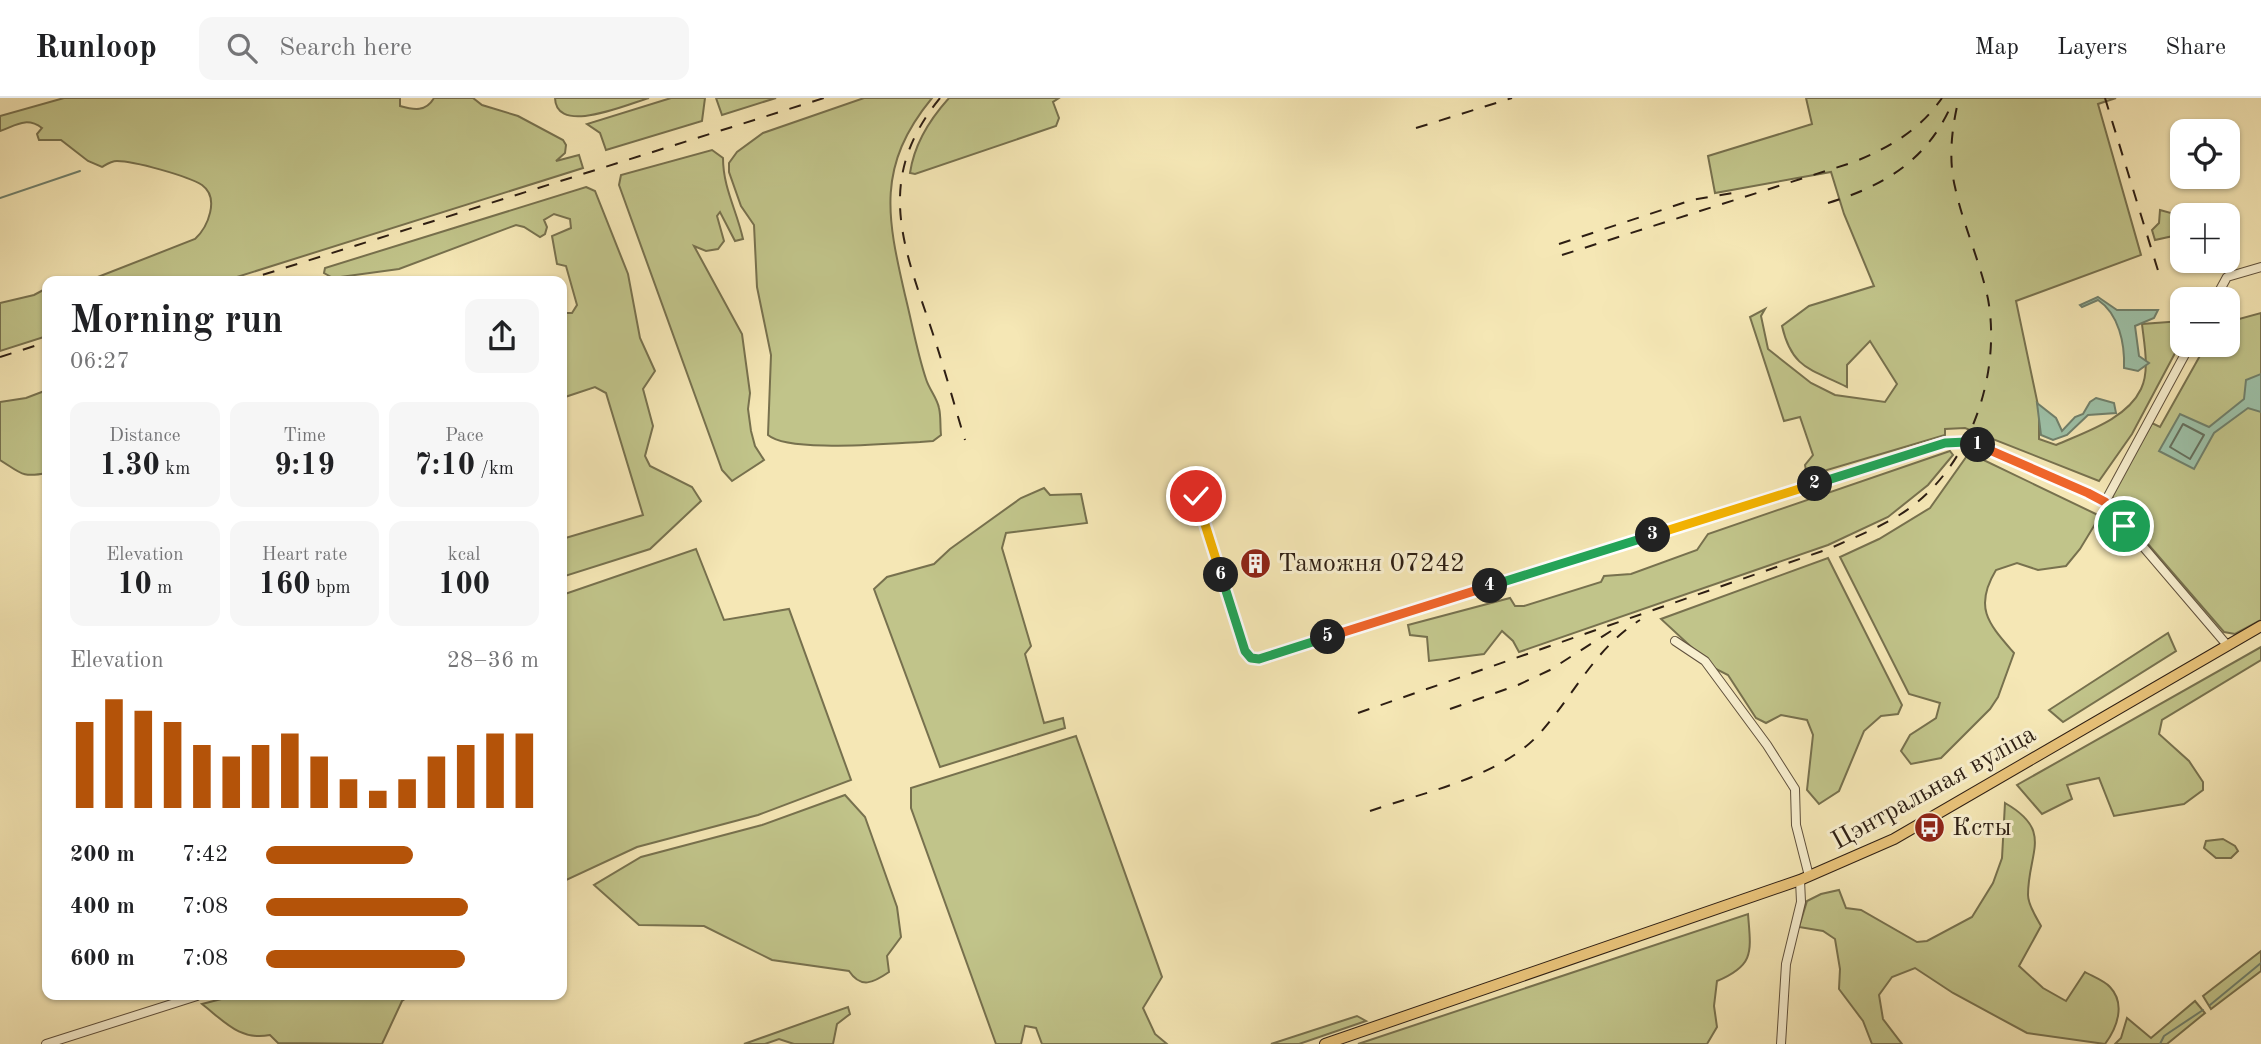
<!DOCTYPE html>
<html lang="en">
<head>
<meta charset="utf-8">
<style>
  body { margin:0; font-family:"Old Standard TT",serif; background:#f6f6f6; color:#202124; height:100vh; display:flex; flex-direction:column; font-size:26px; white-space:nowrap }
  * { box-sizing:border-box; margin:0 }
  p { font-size:23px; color:#757577 }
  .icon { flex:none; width:38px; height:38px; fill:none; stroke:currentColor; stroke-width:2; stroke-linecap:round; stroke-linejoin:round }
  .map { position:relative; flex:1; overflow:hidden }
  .side { position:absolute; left:42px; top:178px; width:525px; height:724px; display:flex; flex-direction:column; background:#fff; border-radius:14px; box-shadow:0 2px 5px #0004 }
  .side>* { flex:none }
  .buttons { position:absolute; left:2170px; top:21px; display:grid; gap:14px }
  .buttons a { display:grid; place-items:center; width:70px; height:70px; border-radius:14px; background:#fff; box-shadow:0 2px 5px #0004; font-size:35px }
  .pin { position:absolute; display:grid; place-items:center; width:60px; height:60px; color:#fff; margin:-30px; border:4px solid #fff; border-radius:50%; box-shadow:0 2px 7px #0007 }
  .km { position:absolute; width:35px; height:35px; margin:-18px; border-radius:50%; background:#222; color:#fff; font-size:19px; line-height:35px; text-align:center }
  .round { display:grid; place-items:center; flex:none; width:74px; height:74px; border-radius:14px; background:#f6f6f6 }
  .overview { display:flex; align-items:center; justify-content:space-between; height:119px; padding:0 28px }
  h1 { font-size:38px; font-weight:700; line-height:52px }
  .figures { display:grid; grid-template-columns:repeat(3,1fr); gap:10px; height:119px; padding:7px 28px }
  .figures div { display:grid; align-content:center; border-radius:14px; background:#f6f6f6; text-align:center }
  .figures b { font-size:30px; font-weight:700 }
  .figures small { font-size:19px; font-weight:400 }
  .figures p { font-size:19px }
  .chart { height:196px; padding:14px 28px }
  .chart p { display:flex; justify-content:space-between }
  .chart svg { width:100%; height:126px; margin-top:7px; stroke:#b45309; stroke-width:6 }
  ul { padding:0 28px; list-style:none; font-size:23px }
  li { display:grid; grid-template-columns:112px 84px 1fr; align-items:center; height:52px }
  li i { height:18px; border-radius:9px; background:#b45309 }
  header { display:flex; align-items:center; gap:42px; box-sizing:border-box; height:98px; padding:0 35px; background:#fff; border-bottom:2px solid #e0e0e0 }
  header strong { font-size:33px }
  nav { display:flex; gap:38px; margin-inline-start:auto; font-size:24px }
  .search { width:490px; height:63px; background:#f6f6f6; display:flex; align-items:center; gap:18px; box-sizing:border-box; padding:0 24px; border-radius:14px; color:#757577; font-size:26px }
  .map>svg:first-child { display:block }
</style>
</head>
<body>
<header>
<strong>Runloop</strong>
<div class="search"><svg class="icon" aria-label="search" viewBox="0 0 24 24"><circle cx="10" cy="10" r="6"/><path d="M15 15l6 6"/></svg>Search here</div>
<nav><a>Map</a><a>Layers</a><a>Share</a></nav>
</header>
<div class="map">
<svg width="2261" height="946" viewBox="0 0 2261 946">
  <rect width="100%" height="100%" fill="#f5e7b5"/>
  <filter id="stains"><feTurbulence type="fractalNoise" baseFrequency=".00286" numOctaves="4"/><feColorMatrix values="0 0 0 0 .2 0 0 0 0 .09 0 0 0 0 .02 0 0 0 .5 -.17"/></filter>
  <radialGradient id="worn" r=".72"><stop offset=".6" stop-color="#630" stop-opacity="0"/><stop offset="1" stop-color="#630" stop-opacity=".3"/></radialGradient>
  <!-- green -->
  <g fill="#c1c48a" stroke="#77714e" stroke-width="2">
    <path d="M64,0H400V8C414,12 426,14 434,0H473L482,7L518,18L563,42L566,47L565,55L556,63L579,57L583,70L221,184H85L195,141C208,129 220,100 202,87C188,78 134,63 117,63C111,63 107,66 102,69L88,63L61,42H39L37,36L42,30C26,18 15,28 0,33V18Z"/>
    <path d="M555,0H649C628,6 556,38 555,0Z"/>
    <polygon points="671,0 705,0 702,23 606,52 600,35 587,26"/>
    <polygon points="716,0 776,0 722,17"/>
    <path d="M864,0H932C876,68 887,119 905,197C912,225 917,254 926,281C929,291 937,300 939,310C941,318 940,328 941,337L933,343L920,344C889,345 789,355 768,337L771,257L757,189L754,127L741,108L729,74V65L737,54L763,35Z"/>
    <path d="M949,0H1059L1053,4L1059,20L1056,28L915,76L910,75C914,47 930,21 949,0Z"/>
    <path d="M1806,0H2116L2098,6L2141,157L2016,203L2039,312V341L2056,347C2085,334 2127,321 2141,291C2150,273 2144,245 2142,226L2182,223V242L2132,336L2099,383L1965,330L1945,331V337L1807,378L1805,367L1813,357L1800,319L1784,323L1750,219L1765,211L1761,218L1768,251L1811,285L1835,297L1885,304L1897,286L1870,243L1847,267V289C1811,271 1792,271 1782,228L1809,208L1874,188L1844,116L1831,74L1715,95L1708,58L1812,26Z"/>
    <path d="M712,52L723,60C723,90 737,113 743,141L735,143L720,114L717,118L724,143L718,151L706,153L694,148L742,236L750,295L748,311L751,333L755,348L764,362L732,383L722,372L619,87L621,77Z"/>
    <polygon points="586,89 595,93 628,176 640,240 655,273 643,291 653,328 645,358 650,368 692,389 701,403 650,451 562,479 562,441 643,417 606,295 595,289 562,300 562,215 572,215 577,207 566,168 557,166 552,138 571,130 570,121 554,116 544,122 547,129 545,136 540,139 524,129 516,127 399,171 333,180 324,175 325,170"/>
    <polygon points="2160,112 2171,115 2182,136 2155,142 2152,132 2159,125"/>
    <polygon points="47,190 47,238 0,253 0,205 34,197"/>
    <polygon points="2261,215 2261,522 2235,536 2224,534 2116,409 2112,397 2152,325 2160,329 2206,247 2228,247 2228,224"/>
    <path d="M47,292V375C21,380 21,375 0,362V304L26,300Z"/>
    <polygon points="1950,353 1953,357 1928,387 1888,419 1828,447 1519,554 1513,543 1502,533 1484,556 1429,563 1427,539 1410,537 1408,527 1510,500 1515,508 1524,508 1601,484 1604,478 1631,476 1697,452 1708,436"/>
    <path d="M1969,355L2100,418L2080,451L2066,468L2038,472L2017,465L1996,472C1973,510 1989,526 2014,555L1998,599L1990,611L1941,660L1911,666L1901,653L1910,637L1936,620L1940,605L1909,596L1840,459L1879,441L1930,410Z"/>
    <polygon points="1044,390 1050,397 1081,396 1087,425 1006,435 1002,450 1031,548 1025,556 1044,625 1063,620 1065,630 940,669 874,491 887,479 934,466 950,451 1021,400"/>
    <polygon points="696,451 724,522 789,511 851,682 758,717 637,749 562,784 562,497"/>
    <polygon points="1828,460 1902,607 1898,616 1881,618 1864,633 1839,693 1819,706 1807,692 1813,637 1807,622 1781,617 1766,625 1756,620 1728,577 1714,570 1661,521"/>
    <polygon points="2168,535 2176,553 2063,624 2049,612"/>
    <polygon points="2261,549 2261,562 2162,622 2159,636 2189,663 2203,684 2203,692 2184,706 2114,718 2099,680 2067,687 2072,701 2042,716 2017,687"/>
    <polygon points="1076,638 1162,879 1143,910 1155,936 1167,946 1042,946 1036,930 1025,928 1021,946 996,946 911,710 911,690"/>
    <path d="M845,697L865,719L897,809L901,839L887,858L889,874C873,885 861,891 849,873L772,862L704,828L639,827L594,787L641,759L762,727Z"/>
    <path d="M2005,705C2054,733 2028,754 2028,797C2028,807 2036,819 2041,828L2019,868L2043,890L2066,903L2085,874C2092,878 2105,883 2110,889C2126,906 2117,930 2105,946L2027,935L1953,895L1915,870L1892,879L1879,897L1883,921L1902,946H1872L1863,923L1839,891L1840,871L1835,841L1823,833L1799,829L1807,803L1821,796L1839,792L1846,810L1861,812L1917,844L1927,843L1972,819L1993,785L2002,760Z"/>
    <polygon points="2223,741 2235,748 2238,753 2231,760 2216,760 2204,750 2206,743"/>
    <path d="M1748,816C1751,854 1755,867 1717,883L1714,908L1717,929L1707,946H1358Z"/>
    <polygon points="2261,853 2261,873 2211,911 2203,898"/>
    <path d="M233,898H409L402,903L382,946L278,945L270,937C240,943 225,924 202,906Z"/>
    <polygon points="2195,903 2205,915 2167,946 2115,946 2121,940 2127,920 2151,940"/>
    <polygon points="848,909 850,916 837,926 833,946 794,946 779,941 765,946 744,946"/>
    <polygon points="1357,918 1366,923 1299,946 1271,946"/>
  </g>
  <!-- water -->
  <g fill="#9dc1a8" stroke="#70806c" stroke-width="2">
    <path d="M2098,199L2117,212H2158L2154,220L2135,228L2139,258L2149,265L2138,273L2124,270C2125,246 2119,216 2098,202L2082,209L2080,207Z"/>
    <polygon points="2261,276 2261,314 2248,310 2214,335 2194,371 2159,353 2180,316 2209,329 2244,301 2246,282"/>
    <polygon points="2096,300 2114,305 2116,315 2088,317 2067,337 2053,342 2041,337 2037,305 2056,320 2062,333 2075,319 2083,316 2090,304"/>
  </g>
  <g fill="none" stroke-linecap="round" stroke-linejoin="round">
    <!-- shore -->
    <polygon stroke="#65705e" stroke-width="2" points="2183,326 2204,337 2190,361 2170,349"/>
    <!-- stream -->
    <g stroke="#70806c" stroke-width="2">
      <polyline points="0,100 80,73"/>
      <polyline points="2210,907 2261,865"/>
      <polyline points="2160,946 2164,938 2203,912"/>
    </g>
    <defs>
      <g id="minor">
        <polyline points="2215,201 2227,179 2261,169"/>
        <polyline points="1196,398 1246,556 1259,561 1946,345 1966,344 1986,349 2105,404 2227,547"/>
        <polyline points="2105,404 2190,247"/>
        <polyline points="1675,543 1705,563 1767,647 1795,691 1796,727 1809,778"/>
        <polyline points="46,946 197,898"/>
        <polyline points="1781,946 1786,866 1801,804 1800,782"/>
      </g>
      <polyline id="major" points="1325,946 1800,782 1894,741 2261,528"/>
    </defs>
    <!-- minor casing -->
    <use href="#minor" stroke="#5f503c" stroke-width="10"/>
    <!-- major casing -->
    <use href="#major" stroke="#2d1e13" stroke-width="12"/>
    <!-- minor -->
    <use href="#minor" stroke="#f8efcf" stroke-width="8"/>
    <!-- major -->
    <use href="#major" stroke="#eac47a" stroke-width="10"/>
    <!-- rail -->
    <g stroke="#2d1e13" stroke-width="2" stroke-dasharray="12 12" stroke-linecap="butt">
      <path d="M940,0C874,81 903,147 932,233C944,269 954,306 965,342"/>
      <polyline points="2105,0 2160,179"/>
      <polyline points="1416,30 1512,0"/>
      <path d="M1828,105C1883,88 1925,64 1950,10"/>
      <polyline points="1559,146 1692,102 1739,94"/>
      <path d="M1562,157L1854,64C1890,49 1919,33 1942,0"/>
      <polyline points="240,184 824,0"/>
      <polyline points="0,259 47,244"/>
      <polyline points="1450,611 1518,587 1550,572 1611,533"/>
      <path d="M1358,615L1831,450C1859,437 1890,426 1915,406C1973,360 2001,273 1988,201C1980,163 1963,127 1955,89C1948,60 1952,28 1959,0"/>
      <path d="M1370,713C1424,694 1501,679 1540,635C1574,597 1595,550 1640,522"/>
    </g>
  </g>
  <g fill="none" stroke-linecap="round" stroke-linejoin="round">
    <defs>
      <polyline id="split-1" points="1978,347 2088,395 2105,404 2124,428"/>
      <polyline id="split-2" points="1815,386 1945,345 1966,344 1978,347"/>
      <polyline id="split-3" points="1653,437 1815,386"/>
      <polyline id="split-4" points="1490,488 1653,437"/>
      <polyline id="split-5" points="1328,539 1490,488"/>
      <polyline id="split-6" points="1221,477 1245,553 1251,560 1259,561 1328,539"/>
      <polyline id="split-7" points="1196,398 1221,477"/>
    </defs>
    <!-- split-1 casing -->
    <use href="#split-1" stroke="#fff" stroke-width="14"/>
    <!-- split-2 casing -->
    <use href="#split-2" stroke="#fff" stroke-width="14"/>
    <!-- split-3 casing -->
    <use href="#split-3" stroke="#fff" stroke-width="14"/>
    <!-- split-4 casing -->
    <use href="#split-4" stroke="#fff" stroke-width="14"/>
    <!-- split-5 casing -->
    <use href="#split-5" stroke="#fff" stroke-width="14"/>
    <!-- split-6 casing -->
    <use href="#split-6" stroke="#fff" stroke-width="14"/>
    <!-- split-7 casing -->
    <use href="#split-7" stroke="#fff" stroke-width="14"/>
    <!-- split-1 -->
    <use href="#split-1" stroke="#f0652b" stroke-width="9"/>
    <!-- split-2 -->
    <use href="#split-2" stroke="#22a559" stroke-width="9"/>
    <!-- split-3 -->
    <use href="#split-3" stroke="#f5b400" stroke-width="9"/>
    <!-- split-4 -->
    <use href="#split-4" stroke="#22a559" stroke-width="9"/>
    <!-- split-5 -->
    <use href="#split-5" stroke="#f0652b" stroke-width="9"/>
    <!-- split-6 -->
    <use href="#split-6" stroke="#22a559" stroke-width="9"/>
    <!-- split-7 -->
    <use href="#split-7" stroke="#f5b400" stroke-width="9"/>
  </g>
  <!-- icons -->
  <defs>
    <symbol id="building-disc" viewBox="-11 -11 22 22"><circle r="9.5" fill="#8f2418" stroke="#f8efcf"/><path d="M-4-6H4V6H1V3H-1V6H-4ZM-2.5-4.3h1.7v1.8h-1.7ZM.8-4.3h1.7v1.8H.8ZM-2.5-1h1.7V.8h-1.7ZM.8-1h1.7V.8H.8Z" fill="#fff"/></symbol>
    <symbol id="bus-disc" viewBox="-11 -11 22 22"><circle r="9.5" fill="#8f2418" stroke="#f8efcf"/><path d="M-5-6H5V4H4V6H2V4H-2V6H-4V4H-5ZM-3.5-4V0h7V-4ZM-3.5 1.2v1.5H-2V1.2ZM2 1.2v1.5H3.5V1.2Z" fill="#fff"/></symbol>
  </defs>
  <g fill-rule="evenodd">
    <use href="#building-disc" x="1238" y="448" width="35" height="35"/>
    <use href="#bus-disc" x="1912" y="712" width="35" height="35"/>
  </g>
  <g text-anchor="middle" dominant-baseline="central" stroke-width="6" stroke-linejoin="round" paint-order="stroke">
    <!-- poi labels -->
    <g font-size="26" fill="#2d1e13" stroke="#f8efcf" text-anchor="start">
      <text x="1278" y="466">Таможня 07242</text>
      <text x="1952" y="730">Ксты</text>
    </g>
    <!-- street labels -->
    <g font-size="26" fill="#2d1e13" stroke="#f8efcf">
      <text transform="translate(1934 690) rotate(-29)">Цэнтральная вуліца</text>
    </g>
  </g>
  <rect width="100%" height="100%" filter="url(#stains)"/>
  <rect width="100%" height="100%" fill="url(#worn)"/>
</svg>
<div class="buttons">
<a><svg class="icon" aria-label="locate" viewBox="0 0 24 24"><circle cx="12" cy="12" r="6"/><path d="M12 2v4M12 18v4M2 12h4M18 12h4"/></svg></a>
<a>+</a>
<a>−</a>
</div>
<div class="pin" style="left:2124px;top:428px;background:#1e9e55"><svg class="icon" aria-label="arrive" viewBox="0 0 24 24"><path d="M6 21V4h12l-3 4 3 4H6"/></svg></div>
<div class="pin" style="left:1196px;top:398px;background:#d93025"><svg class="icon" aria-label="check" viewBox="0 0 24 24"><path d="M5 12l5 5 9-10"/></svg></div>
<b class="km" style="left:1978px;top:347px">1</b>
<b class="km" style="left:1815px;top:386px">2</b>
<b class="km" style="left:1653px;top:437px">3</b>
<b class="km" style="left:1490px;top:488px">4</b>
<b class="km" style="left:1328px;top:539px">5</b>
<b class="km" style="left:1221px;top:477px">6</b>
<section class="side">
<div class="overview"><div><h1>Morning run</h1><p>06:27</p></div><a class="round"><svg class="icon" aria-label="share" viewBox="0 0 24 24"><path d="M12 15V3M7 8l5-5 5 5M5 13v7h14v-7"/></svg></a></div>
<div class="figures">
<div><p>Distance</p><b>1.30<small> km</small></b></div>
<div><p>Time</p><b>9:19</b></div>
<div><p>Pace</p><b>7:10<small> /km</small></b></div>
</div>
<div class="figures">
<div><p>Elevation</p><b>10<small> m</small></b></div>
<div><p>Heart rate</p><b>160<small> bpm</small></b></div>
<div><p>kcal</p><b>100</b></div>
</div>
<div class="chart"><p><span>Elevation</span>28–36 m</p>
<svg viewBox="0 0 160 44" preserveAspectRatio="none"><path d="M5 44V14M15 44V6M25 44V10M35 44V14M45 44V22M55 44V26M65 44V22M75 44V18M85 44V26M95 44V34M105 44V38M115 44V34M125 44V26M135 44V22M145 44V18M155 44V18"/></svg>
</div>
<ul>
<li><b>200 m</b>7:42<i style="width:54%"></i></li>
<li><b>400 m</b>7:08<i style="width:74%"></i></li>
<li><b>600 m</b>7:08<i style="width:73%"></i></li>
</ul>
</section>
</div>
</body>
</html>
